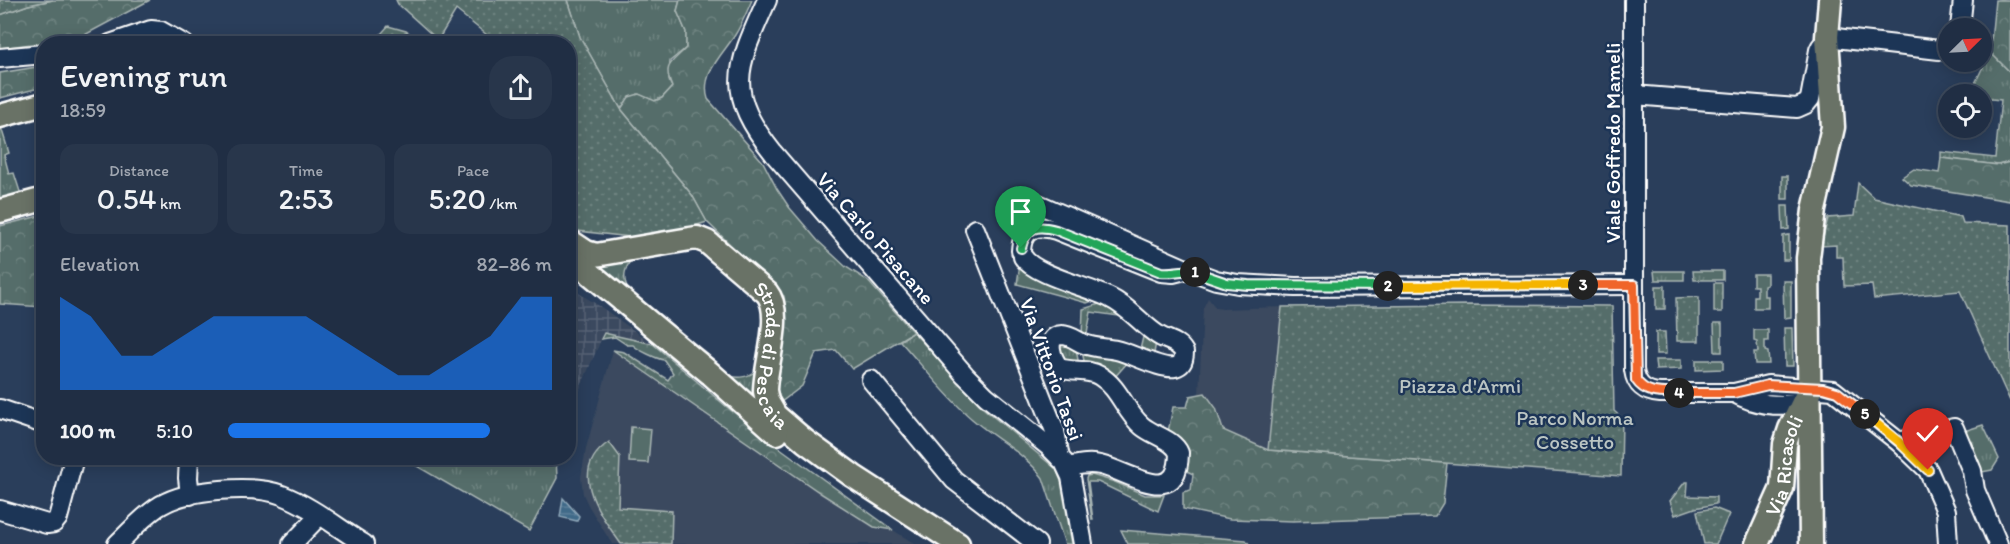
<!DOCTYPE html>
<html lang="en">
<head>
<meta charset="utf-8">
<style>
  body { margin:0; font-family:Itim,sans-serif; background:#28364b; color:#f1f3f6; height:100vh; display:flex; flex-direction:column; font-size:22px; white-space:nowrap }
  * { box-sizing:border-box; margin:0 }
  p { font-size:20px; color:#a2a8b2 }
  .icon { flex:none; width:33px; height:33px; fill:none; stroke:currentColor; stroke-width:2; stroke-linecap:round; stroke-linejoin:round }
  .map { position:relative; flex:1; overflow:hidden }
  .side { position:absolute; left:36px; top:36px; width:540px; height:429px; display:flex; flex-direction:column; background:#202e44; border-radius:24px; box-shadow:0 3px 15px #0003,0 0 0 2px #3d4a5d }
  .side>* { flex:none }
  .needle { width:39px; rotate:66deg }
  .tools { position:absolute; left:1938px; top:18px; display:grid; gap:12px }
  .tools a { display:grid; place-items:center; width:54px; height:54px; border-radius:50%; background:#202e44; box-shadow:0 3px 15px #0003,0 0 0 2px #3d4a5d; font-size:30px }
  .pin { position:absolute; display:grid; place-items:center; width:51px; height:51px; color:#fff; margin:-62px -26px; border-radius:50% 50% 50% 0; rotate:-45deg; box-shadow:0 0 6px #0007 }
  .pin .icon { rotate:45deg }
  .km { position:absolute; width:30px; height:30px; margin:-15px; border-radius:50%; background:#222; color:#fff; font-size:16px; line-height:30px; text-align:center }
  .round { display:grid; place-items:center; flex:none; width:63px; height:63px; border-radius:24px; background:#28364b }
  .head { display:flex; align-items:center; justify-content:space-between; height:102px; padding:0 24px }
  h1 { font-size:33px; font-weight:600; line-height:45px }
  .metrics { display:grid; grid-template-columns:repeat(3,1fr); gap:9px; height:102px; padding:6px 24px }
  .metrics div { display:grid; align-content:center; border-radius:15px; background:#28364b; text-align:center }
  .metrics b { font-size:30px; font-weight:600 }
  .metrics small { font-size:16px; font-weight:400 }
  .metrics p { font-size:16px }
  .chart { height:168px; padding:12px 24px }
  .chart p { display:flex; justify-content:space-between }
  .chart svg { width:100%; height:108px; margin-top:6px; fill:#1a73e8; opacity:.7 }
  ul { padding:0 24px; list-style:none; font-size:20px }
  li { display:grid; grid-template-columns:96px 72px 1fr; align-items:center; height:45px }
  li i { height:15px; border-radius:8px; background:#1a73e8 }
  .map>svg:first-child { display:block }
</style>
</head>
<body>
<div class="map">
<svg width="2010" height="544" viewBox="0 0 2010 544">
  <defs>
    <pattern id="industrial-grid" width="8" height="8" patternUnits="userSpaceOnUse" patternTransform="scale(1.5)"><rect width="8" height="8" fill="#3a495f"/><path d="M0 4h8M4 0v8" fill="none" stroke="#586477"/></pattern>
    <pattern id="grass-tufts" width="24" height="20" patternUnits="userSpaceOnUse" patternTransform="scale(1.5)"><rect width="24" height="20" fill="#556d6a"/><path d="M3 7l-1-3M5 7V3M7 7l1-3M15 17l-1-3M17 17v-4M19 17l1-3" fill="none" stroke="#6e8380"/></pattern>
    <pattern id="forest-crowns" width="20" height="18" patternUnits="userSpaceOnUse" patternTransform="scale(1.5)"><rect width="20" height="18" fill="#556d6a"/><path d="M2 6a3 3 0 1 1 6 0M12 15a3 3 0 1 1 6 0" fill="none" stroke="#6e8380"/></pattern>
    <pattern id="park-dots" width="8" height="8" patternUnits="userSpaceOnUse" patternTransform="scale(1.5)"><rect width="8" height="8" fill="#556d6a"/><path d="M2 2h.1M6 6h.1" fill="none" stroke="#6e8380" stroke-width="1.8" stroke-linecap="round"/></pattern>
    <pattern id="water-rules" width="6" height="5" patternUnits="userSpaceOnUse" patternTransform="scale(1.5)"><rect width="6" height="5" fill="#416a89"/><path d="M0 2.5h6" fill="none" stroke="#5e809b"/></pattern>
  </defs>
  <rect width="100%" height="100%" fill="#2a3e5b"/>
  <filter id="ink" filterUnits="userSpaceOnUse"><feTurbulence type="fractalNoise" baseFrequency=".0167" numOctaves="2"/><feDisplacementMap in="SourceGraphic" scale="12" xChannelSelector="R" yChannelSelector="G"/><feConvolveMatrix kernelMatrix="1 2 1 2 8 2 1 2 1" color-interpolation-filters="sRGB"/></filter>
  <g filter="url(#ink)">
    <!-- built -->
    <g fill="#3a495f">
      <polygon points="1208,298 1216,308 1223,309 1282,307 1268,450 1223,430 1216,408 1199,394 1203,308"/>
      <polygon points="613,350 822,494 879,529 893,530 915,544 612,544 588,505 583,494 581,477 586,448"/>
    </g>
    <!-- industrial -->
    <polygon fill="url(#industrial-grid)" points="569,287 601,307 653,344 604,333 569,414"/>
    <!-- grass -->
    <g fill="url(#grass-tufts)" stroke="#aab6b4" stroke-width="1.5">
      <polygon points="568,0 680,0 677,11 686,32 686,48 670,61 669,80 672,87 662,98 654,101 638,94 625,103 621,109 580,37"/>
      <polygon points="1990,52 2010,72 2010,162 1998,165 1941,158 1941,152 1995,158 2001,100 1982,98 1982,94 1970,94"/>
      <polygon points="0,124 9,153 4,155 9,174 14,173 22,198 0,204"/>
      <rect x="1782" y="176" width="6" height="23"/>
      <polygon points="1782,206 1788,206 1789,229 1783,230"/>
      <polygon points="1789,235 1789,260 1783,260 1783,236"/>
      <path d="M633,257C623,270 622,280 630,294L592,261Z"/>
      <polygon points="1020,264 1103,297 1087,303 1017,284"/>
      <polygon points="1654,271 1684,271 1684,280 1655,280"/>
      <polygon points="1693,271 1723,271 1723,280 1694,280"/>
      <polygon points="1753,274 1767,274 1767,285 1764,286 1764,296 1768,296 1768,308 1754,308 1754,296 1757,296 1757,286 1753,286"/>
      <polygon points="1783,281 1791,281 1791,317 1784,318"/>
      <rect x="1714" y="283" width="8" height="29"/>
      <rect x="1656" y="286" width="9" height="23"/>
      <polygon points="1109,301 1139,325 1119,316 1091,312 1086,339 1082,337 1083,309"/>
      <polygon points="1714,323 1722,323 1722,352 1715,352"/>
      <polygon points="1784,328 1792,328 1793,366 1785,366"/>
      <polygon points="1754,330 1768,330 1768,341 1765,341 1765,351 1768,352 1769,364 1755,364 1754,352 1758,352 1757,342 1754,341"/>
      <path d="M913,332L983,408L1056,469L1061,481L1072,544H1065L1043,478C1025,453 995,439 972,419C947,398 922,365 900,341Z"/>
      <polygon points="1656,332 1665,332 1666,354 1656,354"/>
      <polygon points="1143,337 1156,342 1153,359 1139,354"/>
      <polygon points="1056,343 1075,344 1079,365 1061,362"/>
      <polygon points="1081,347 1130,360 1112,380 1085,365"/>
      <polygon points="1655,360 1681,360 1681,369 1656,370"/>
      <polygon points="1696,360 1723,360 1723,369 1696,370"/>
      <path d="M758,369L761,406L721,374C735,378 747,380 758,369Z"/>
      <polygon points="1983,425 1999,459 1992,470 1982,472 1961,435 1961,432"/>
      <polygon points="403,458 556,458 557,478 529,531"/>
      <polygon points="1092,475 1115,482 1145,495 1164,495 1158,511 1098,482 1088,482 1093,520 1092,520 1086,479 1087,476"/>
      <polygon points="1121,530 1246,540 1249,544 1128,544"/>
    </g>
    <!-- forest -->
    <g fill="url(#forest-crowns)" stroke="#aab6b4" stroke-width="1.5">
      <polygon points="53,0 150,0 79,38 0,48 0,15 28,5"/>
      <path d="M680,0H752C747,11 742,24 735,35C723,54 700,74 708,99L763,162L777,189L789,207L818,241L846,267L867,280L913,332L852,369L836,350L816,353L802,386L781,402L776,389L786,310L784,296L707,222L692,195L621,109L629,97L639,94L655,101L662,98L672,87C662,64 672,63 686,48V32L677,11Z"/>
      <polygon points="1995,0 2010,0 2010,72 1990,52"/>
      <polygon points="43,66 43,87 0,98 0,73"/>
      <polygon points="1941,158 1998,165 2010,162 2010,201 1911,185 1902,177 1914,169 1939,173"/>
      <polygon points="43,215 43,307 0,304 0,226"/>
      <path d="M604,333L653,344L727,407L780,448L893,530L874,527L822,494L613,350L624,352L668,380L673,373L664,360C657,359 638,350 633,345H627L615,337L601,339Z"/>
      <polygon points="1205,393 1216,408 1223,430 1268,450 1447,463 1443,503 1435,516 1293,521 1230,519 1183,509 1183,492 1191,490 1193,474 1185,470 1186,450 1168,432 1173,407 1187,407 1190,396"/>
    </g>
    <!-- park -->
    <g fill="url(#park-dots)" stroke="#aab6b4" stroke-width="1.5">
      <polygon points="0,0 53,0 28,5 0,15"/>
      <polygon points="396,0 568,0 580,37 621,109 692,195 707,222 668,234 639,238 569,230 568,44 497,43 456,10 438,40 398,4"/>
      <polygon points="388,26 406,31 423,43 373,43"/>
      <polygon points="1858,183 1874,198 1961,217 1963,223 2010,225 2010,401 1960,291 1874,299 1872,285 1844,286 1843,257 1836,257 1836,245 1821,246 1828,218 1854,216"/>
      <polygon points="1699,297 1699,341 1677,341 1676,298"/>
      <polygon points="1469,305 1612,306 1614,411 1622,418 1621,476 1268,450 1282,307"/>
      <path d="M609,442L620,457L618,507L672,511L671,544H621C600,514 566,471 609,442Z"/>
      <polygon points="1685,482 1688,482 1687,496 1716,497 1716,504 1695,508 1675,515 1670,501"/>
      <polygon points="1714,508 1729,514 1716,544 1704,544 1697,511"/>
    </g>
    <!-- pitch -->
    <polygon fill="#556d6a" stroke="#aab6b4" stroke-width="1.5" points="631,427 651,429 648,463 629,462"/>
    <!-- water -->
    <polygon fill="url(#water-rules)" stroke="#8da6b8" stroke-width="1.5" points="563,498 579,516 577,521 560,517"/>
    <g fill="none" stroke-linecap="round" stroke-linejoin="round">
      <defs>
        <g id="minor">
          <path d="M767,0C736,69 724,91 774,154L965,375L986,396L1048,446L1064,462L1071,477L1083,544"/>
          <path d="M1634,0V370C1636,385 1645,392 1660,393H1734L1768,385L1833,390L1899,442L1928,470L1946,511L1948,544"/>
          <polyline points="1960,28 1963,0"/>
          <polyline points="1827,37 1948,51"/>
          <polyline points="110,44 151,30 161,31 184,44"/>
          <polyline points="0,58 44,54"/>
          <polyline points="1634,95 1797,108 1806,104 1810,99 1819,50 1821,46 1827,43"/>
          <polyline points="1036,203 1186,269 1216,280 1238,284 1295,287 1634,285"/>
          <polyline points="975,229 1055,431 1060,458"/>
          <path d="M1021,251C1022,228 1037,224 1056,230L1161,272L1173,273L1185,270"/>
          <path d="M1023,257C1034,275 1089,287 1110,298C1129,307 1141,324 1158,335C1167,341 1178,341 1184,352C1184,359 1183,365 1175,367C1161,370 1131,353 1116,350C1106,348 1094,348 1084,344C1077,341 1070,335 1062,335C1043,336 1052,360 1060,368C1073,373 1088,368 1100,376C1120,388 1125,412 1142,426C1154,436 1173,439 1179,453C1178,510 1129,471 1100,465C1089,462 1078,465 1067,467"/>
          <polyline points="871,380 954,480 1037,544"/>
          <path d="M1734,393C1761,408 1780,405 1810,404"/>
          <polyline points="0,409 44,424"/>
          <polyline points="1899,442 1954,428 1972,471 1975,490 1998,544"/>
          <polyline points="189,458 188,478 190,495"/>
          <polyline points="0,510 47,524 54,523 58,518 74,458"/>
          <path d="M117,544C131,531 144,515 161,505C188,489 253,484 282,495C311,506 338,528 364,544"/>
          <polyline points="292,544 319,516"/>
        </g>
        <g id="major">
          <polyline points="0,116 44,104"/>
          <polyline points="0,211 44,199"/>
          <path id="s1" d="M568,240L586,252L596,255L690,239L697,238L707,242L767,293C784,314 765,364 765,391L767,401L775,415L805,441L853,476L958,544"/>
          <polyline points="568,255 711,374 777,433"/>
          <path id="s2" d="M1757,544L1782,488L1785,444L1790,429L1808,392"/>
          <polyline points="1811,544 1808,258 1814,210 1833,127 1827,37 1830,0"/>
        </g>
      </defs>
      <!-- minor casing -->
      <use href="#minor" stroke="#fff" stroke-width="22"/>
      <!-- major casing -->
      <use href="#major" stroke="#fff" stroke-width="27"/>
      <!-- minor -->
      <use href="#minor" stroke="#1d3557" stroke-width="18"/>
      <!-- major -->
      <use href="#major" stroke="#697266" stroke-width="22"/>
    </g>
  </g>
  <g fill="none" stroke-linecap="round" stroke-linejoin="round" filter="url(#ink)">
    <defs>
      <path id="split-1" d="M1021,248C1026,226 1038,225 1056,230L1161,272C1174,274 1183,268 1195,272"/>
      <polyline id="split-2" points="1195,272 1227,283 1248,285 1388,286"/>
      <polyline id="split-3" points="1388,286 1583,285"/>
      <path id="split-4" d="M1583,285H1634L1636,380C1646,395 1662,393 1679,393"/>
      <polyline id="split-5" points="1679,393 1734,393 1768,385 1823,388 1837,392 1865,414"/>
      <polyline id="split-6" points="1865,414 1899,442 1928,470"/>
    </defs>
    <!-- split-1 casing -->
    <use href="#split-1" stroke="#fff" stroke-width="12"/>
    <!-- split-2 casing -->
    <use href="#split-2" stroke="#fff" stroke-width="12"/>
    <!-- split-3 casing -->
    <use href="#split-3" stroke="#fff" stroke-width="12"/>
    <!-- split-4 casing -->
    <use href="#split-4" stroke="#fff" stroke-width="12"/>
    <!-- split-5 casing -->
    <use href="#split-5" stroke="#fff" stroke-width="12"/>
    <!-- split-6 casing -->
    <use href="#split-6" stroke="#fff" stroke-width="12"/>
    <!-- split-1 -->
    <use href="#split-1" stroke="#22a559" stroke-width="8"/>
    <!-- split-2 -->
    <use href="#split-2" stroke="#22a559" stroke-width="8"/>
    <!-- split-3 -->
    <use href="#split-3" stroke="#f5b400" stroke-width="8"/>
    <!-- split-4 -->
    <use href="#split-4" stroke="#f0652b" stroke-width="8"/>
    <!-- split-5 -->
    <use href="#split-5" stroke="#f0652b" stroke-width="8"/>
    <!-- split-6 -->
    <use href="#split-6" stroke="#f5b400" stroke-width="8"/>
  </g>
  <g text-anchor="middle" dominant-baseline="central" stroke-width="5" stroke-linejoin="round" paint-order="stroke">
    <!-- street labels -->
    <g font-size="21" fill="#fff" stroke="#1d3557">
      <text transform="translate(1612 143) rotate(-90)">Viale Goffredo Mameli</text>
      <text transform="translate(876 238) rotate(49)">Via Carlo Pisacane</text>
      <text stroke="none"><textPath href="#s1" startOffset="288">Strada di Pescaia</textPath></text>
      <text transform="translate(1052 369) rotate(70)">Via Vittorio Tassi</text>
      <text stroke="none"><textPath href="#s2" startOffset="84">Via Ricasoli</textPath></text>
    </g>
    <!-- park labels -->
    <g font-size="21" fill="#bbc5c3" stroke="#1d3557">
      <text x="1460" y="385">Piazza d'Armi</text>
      <text x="1575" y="417">Parco Norma<tspan x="1575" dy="24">Cossetto</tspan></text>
    </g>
  </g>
</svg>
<div class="tools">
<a><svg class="needle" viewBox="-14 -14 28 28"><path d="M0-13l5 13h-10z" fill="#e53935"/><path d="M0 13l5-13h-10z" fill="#a2a8b2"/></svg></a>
<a><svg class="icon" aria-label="locate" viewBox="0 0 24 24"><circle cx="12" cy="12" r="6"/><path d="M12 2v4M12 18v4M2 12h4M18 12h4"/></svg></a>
</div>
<div class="pin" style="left:1021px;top:248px;background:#1e9e55"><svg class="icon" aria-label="arrive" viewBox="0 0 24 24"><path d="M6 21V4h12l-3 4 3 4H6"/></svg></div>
<div class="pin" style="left:1928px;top:470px;background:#d93025"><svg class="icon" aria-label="check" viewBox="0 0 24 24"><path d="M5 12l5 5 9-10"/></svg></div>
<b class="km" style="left:1195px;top:272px">1</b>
<b class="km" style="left:1388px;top:286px">2</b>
<b class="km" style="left:1583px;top:285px">3</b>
<b class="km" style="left:1679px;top:393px">4</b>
<b class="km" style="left:1865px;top:414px">5</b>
<section class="side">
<div class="head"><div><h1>Evening run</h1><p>18:59</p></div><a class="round"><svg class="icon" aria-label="share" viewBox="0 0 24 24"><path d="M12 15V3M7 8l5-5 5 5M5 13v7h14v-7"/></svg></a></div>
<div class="metrics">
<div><p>Distance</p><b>0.54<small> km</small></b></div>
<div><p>Time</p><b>2:53</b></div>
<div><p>Pace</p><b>5:20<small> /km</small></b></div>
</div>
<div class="chart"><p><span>Elevation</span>82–86 m</p>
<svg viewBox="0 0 160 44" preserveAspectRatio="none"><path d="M0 44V6L10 14L20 30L30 30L40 22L50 14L60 14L70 14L80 14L90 22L100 30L110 38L120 38L130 30L140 22L150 6L160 6V44z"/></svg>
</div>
<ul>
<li><b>100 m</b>5:10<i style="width:81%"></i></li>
</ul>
</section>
</div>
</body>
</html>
